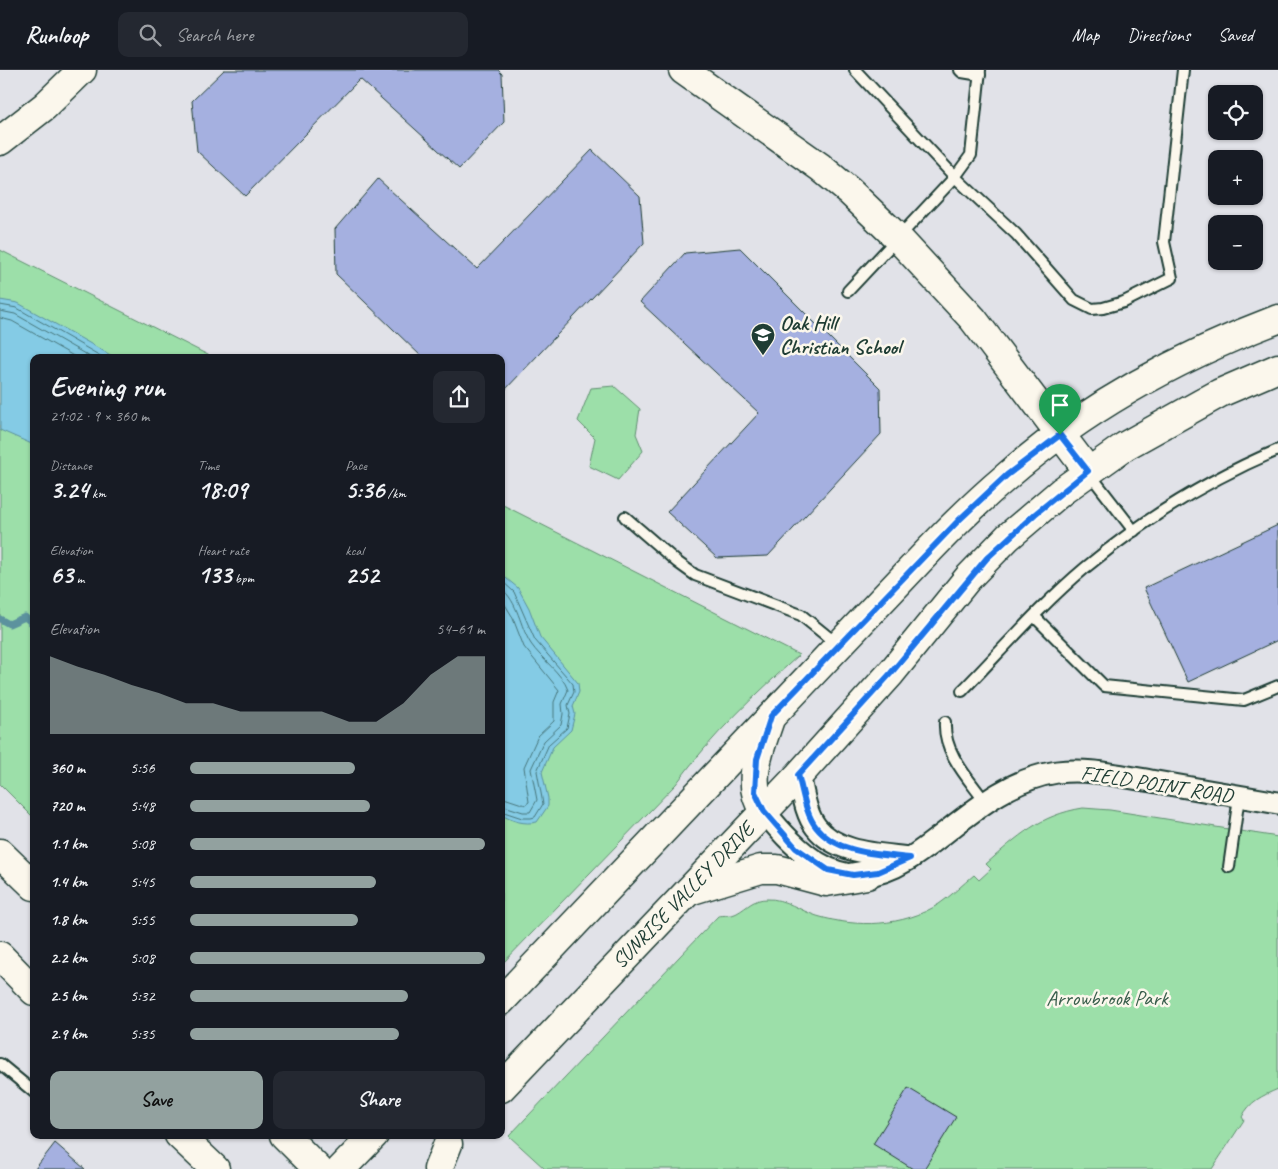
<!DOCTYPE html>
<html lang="en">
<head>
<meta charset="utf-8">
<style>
  body { margin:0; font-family:Caveat,sans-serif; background:#242831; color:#f1f3f6; height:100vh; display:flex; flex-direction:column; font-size:19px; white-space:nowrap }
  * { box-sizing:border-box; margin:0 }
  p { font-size:16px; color:#9ea1a6 }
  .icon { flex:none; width:28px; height:28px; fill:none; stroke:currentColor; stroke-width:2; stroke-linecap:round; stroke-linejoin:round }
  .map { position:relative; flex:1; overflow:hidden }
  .sheet { position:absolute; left:30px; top:284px; width:475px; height:785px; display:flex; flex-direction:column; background:#171b24; border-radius:10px; box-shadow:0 1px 4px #0004 }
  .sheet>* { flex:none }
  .tools { position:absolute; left:1208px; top:15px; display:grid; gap:10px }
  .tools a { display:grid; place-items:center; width:55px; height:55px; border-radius:10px; background:#171b24; box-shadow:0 1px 4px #0004; font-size:25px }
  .pin { position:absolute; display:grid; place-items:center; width:42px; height:42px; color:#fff; margin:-51px -21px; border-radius:50% 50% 50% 0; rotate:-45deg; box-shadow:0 0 5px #0007 }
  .pin .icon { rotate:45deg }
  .round { display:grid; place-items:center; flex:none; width:52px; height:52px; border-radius:10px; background:#242831 }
  .overview { display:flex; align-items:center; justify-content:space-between; height:85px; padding:0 20px }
  h1 { font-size:28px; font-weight:700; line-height:38px }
  .stats { display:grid; grid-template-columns:repeat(3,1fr); gap:8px; height:85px; padding:5px 20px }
  .stats div { display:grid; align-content:center }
  .stats b { font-size:25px; font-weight:700 }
  .stats small { font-size:14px; font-weight:400 }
  .stats p { font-size:14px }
  .chart { height:140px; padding:10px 20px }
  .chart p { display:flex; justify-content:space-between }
  .chart svg { width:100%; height:90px; margin-top:5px; fill:#92a19f; opacity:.7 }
  .button { display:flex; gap:10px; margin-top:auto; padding:10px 20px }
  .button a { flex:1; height:58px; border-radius:10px; background:#92a19f; color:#111; font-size:20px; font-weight:700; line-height:58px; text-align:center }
  .button a+a { background:#242831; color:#f1f3f6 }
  ul { padding:0 20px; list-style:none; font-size:16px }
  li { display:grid; grid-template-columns:80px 60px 1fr; align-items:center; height:38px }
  li i { height:12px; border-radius:6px; background:#92a19f }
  header { display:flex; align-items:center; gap:30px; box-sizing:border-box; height:70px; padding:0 25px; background:#171b24; border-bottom:1px solid #363941 }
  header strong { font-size:24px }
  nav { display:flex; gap:28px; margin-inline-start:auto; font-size:18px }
  .search { width:350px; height:45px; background:#242831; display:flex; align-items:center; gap:12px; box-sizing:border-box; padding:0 18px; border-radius:10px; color:#9ea1a6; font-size:19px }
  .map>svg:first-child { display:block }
</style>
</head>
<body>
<header>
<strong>Runloop</strong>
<div class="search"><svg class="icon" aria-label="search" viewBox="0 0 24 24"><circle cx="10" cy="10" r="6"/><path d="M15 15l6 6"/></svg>Search here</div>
<nav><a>Map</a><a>Directions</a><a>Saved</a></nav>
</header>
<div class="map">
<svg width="1278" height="1099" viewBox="0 0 1278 1099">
  <rect width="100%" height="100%" fill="#e1e2e8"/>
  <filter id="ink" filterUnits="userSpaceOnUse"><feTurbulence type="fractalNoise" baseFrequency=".02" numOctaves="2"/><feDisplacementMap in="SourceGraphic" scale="10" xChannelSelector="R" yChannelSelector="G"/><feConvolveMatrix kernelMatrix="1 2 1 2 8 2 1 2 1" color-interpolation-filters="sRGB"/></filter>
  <g filter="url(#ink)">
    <!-- green -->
    <g fill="#9cdfa9" stroke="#5e8e6e">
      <polygon points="0,180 212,287 34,288 34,748 0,714"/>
      <polygon points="614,316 640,339 636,364 643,381 618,410 589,396 595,368 578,351 591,318"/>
      <path d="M501,434L799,585C754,626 712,665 676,714L501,895Z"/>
      <path d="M1083,738L1110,740L1278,767V1019C1262,1026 1250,1031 1242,1047L1244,1050L1212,1099H545L509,1066L718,846C724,845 732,846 737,843C748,837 753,829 767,829C784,828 801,841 817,846C857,858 903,857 939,834C951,826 963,814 974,805L979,810L991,799L986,794C1018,766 1040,745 1083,738Z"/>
    </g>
    <!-- water -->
    <g fill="#84cbe5" stroke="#5c929e">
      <polygon points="0,230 18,233 114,287 34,288 34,375 0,360"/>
      <path d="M501,504L518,518L529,538L540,567L578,613L579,622L573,636L575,644L571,660L553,677L542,702L548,728V736L537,752C524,755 513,751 501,745Z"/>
    </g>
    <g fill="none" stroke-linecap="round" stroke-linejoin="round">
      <!-- shore -->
      <g stroke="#47767b" stroke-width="1">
        <polyline points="0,235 17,238 104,288"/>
        <polyline points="0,241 15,244 92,288"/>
        <polyline points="0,248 12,251 77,288"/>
        <polyline points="501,510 514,522 535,570 573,614 574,622 568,635 570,644 567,658 549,674 537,701 543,734 535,747 531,748 522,748 501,741"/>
        <path d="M501,518C519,533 519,555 531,574C541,589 562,603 568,620L562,634L563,644L561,655L544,671L531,699L537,730L530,742H523L501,735"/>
        <polyline points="501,528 512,546 524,577 559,620 554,632 554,651 538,666 524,697 529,732 525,735 501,727"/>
      </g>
      <!-- stream -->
      <polyline stroke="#5c929e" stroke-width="7" points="0,549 9,554 25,547 34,555"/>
    </g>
    <!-- building -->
    <g fill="#a5b0e0" stroke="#1f3d34">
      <polygon points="224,0 498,0 502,4 504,52 459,99 360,9 245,126 197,81 192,31"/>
      <polygon points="592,80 640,126 644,173 504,321 501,321 501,288 423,288 336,204 335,159 378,109 477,199"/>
      <polygon points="740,178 880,318 881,364 768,486 717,488 667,442 759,343 640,232 685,183"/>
      <polygon points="1278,455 1278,570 1188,612 1144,518"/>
      <polygon points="908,1018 956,1047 924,1099 913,1099 873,1074"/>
      <polygon points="55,1073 85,1099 35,1099"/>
    </g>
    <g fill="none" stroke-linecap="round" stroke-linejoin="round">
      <defs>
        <g id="lane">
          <polyline points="855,0 955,107 1016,164 1074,230 1092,239 1103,238 1124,232 1172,208 1164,172 1183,0"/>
          <polyline points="960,0 962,2 980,5"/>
          <polyline points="848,221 955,107 971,85 980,0"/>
          <polyline points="1089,403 1134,461"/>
          <polyline points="625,447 677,492 695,505 801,545 838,575"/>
          <polyline points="1035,547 1104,616 1244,630 1278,616"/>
          <path d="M962,621C1002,580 1041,535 1085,498C1143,450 1209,409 1278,380"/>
          <path d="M945,652C943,683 969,709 986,733"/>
          <polyline points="1229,797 1239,727"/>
          <polyline points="0,994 34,1022"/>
        </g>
        <g id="street">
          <path d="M799,705C803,721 805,743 816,757C837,784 879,784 910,788"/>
          <path d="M764,741C887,899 936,720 1057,702C1088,698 1120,706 1151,711C1193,718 1236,726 1278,733"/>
        </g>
        <g id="secondary">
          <polyline points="683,0 820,97 849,121 898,168 973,249 1088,401"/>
          <polyline points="0,71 45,36 82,0"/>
          <path d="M764,741C745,714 759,681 769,652"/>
          <polyline points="689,821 761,799 777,799 826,812 867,805"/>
          <path d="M501,931L900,511C934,475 968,439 1006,407C1085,338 1180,286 1278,249"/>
          <polyline points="501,1018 799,705 891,603 968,508 1008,467 1062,421 1125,376 1220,323 1278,298"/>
          <polyline points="341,1099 374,1065"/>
        </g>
        <g id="primary">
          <polyline points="0,783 34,816"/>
          <polyline points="0,886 34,921"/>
          <polyline points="179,1065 215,1099"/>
          <polyline points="284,1065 318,1099"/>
          <polyline points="438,1099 448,1074"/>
        </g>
      </defs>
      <!-- lane casing -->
      <use href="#lane" stroke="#1f3d34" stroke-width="14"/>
      <!-- street casing -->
      <use href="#street" stroke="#1f3d34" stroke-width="25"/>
      <!-- secondary casing -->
      <use href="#secondary" stroke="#1f3d34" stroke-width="31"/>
      <!-- primary casing -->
      <use href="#primary" stroke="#1f3d34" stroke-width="31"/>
      <!-- lane -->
      <use href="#lane" stroke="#fbf7ec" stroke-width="10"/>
      <!-- street -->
      <use href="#street" stroke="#fbf7ec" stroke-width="21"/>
      <!-- secondary -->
      <use href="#secondary" stroke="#fbf7ec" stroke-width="28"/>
      <!-- primary -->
      <use href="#primary" stroke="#fbf7ec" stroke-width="28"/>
    </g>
  </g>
  <g fill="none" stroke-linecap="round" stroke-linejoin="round" filter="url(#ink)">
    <defs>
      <path id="route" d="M1060,365L1088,401L1035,444L987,488L891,603L798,705C803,721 805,743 816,757C837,784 879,784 910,788L878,802L853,805L828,800L796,778L764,741L755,722L757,689L771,646L959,450L1007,405Z"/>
    </defs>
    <!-- route casing -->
    <use href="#route" stroke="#fff" stroke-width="10"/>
    <!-- route -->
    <use href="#route" stroke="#1a73e8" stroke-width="6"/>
  </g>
  <!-- icons -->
  <defs>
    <symbol id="school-pin" viewBox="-11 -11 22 30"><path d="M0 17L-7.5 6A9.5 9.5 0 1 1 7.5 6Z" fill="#1f3d34" stroke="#fbf7ec"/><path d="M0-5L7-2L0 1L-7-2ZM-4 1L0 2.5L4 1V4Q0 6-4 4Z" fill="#fff"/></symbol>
  </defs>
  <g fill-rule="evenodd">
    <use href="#school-pin" x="749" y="251" width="28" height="38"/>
  </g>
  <g text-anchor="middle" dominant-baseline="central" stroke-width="5" stroke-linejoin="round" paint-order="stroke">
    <!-- poi labels -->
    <g font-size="21" font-weight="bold" fill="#1f3d34" stroke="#fbf7ec" text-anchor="start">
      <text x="780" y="253">Oak Hill<tspan x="780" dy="24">Christian School</tspan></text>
    </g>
    <!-- street labels -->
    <g font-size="21" fill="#1f3d34" stroke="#fbf7ec">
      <text transform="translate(1157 714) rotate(9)">FIELD POINT ROAD</text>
      <text transform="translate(683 825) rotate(-46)">SUNRISE VALLEY DRIVE</text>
    </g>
    <!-- park labels -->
    <g font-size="21" fill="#385d4b" stroke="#fbf7ec">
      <text x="1107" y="928">Arrowbrook Park</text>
    </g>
  </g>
</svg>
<div class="tools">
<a><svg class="icon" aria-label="locate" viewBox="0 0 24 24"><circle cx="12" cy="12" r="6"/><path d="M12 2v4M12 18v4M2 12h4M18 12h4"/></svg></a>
<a>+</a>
<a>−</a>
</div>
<div class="pin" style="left:1060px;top:365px;background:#1e9e55"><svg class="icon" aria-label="arrive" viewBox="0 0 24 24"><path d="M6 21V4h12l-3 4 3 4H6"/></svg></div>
<section class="sheet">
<div class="overview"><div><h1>Evening run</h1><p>21:02 · 9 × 360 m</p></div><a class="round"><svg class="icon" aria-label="share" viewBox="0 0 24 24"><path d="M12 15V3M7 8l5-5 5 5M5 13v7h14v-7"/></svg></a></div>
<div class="stats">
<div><p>Distance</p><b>3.24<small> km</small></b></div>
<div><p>Time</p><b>18:09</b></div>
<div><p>Pace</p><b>5:36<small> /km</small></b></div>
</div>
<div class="stats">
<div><p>Elevation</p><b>63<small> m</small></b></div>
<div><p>Heart rate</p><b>133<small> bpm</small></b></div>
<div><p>kcal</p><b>252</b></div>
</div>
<div class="chart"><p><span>Elevation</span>54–61 m</p>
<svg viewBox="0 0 160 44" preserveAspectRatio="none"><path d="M0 44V6L10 11L20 15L30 20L40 24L50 29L60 29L70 33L80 33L90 33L100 33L110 38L120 38L130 29L140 15L150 6L160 6V44z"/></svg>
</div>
<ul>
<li><b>360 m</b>5:56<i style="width:56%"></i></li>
<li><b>720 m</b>5:48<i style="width:61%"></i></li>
<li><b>1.1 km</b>5:08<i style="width:100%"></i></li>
<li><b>1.4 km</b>5:45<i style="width:63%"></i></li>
<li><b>1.8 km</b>5:55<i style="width:57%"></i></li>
<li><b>2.2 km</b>5:08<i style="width:100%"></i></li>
<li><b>2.5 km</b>5:32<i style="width:74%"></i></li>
<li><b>2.9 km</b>5:35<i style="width:71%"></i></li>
</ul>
<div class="button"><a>Save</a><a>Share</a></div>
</section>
</div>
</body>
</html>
